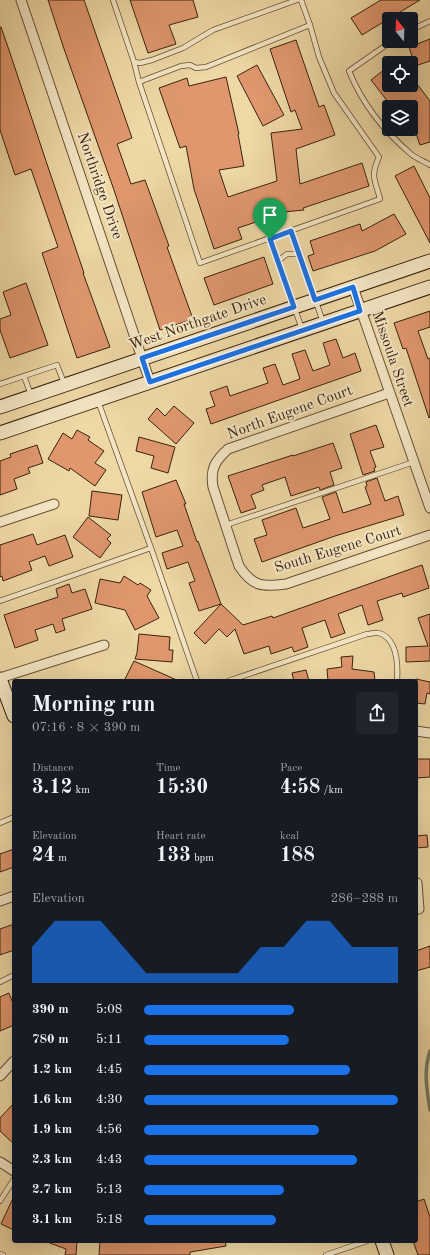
<!DOCTYPE html>
<html lang="en">
<head>
<meta charset="utf-8">
<style>
  body { margin:0; font-family:"Old Standard TT",serif; background:#20242c; color:#f1f3f6; height:100vh; display:flex; flex-direction:column; font-size:15px; white-space:nowrap }
  * { box-sizing:border-box; margin:0 }
  p { font-size:13px; color:#9ea1a6 }
  .icon { flex:none; width:22px; height:22px; fill:none; stroke:currentColor; stroke-width:2; stroke-linecap:round; stroke-linejoin:round }
  .map { position:relative; flex:1; overflow:hidden }
  .drawer { position:absolute; left:12px; top:679px; width:406px; height:564px; display:flex; flex-direction:column; background:#171b24; border-radius:4px; box-shadow:0 4px 16px #0002 }
  .drawer>* { flex:none }
  .needle { width:26px; rotate:341deg }
  .controls { position:absolute; left:382px; top:12px; display:grid; gap:8px }
  .controls a { display:grid; place-items:center; width:36px; height:36px; border-radius:4px; background:#171b24; box-shadow:0 4px 16px #0002; font-size:20px }
  .pin { position:absolute; display:grid; place-items:center; width:34px; height:34px; color:#fff; margin:-41px -17px; border-radius:50% 50% 50% 0; rotate:-45deg; box-shadow:0 0 4px #0007 }
  .pin .icon { rotate:45deg }
  .round { display:grid; place-items:center; flex:none; width:42px; height:42px; border-radius:4px; background:#20242c }
  .overview { display:flex; align-items:center; justify-content:space-between; height:68px; padding:0 20px }
  h1 { font-size:22px; font-weight:600; line-height:30px }
  .metrics { display:grid; grid-template-columns:repeat(3,1fr); gap:6px; height:68px; padding:4px 20px }
  .metrics div { display:grid; align-content:center }
  .metrics b { font-size:20px; font-weight:600 }
  .metrics small { font-size:11px; font-weight:400 }
  .metrics p { font-size:11px }
  .chart { height:112px; padding:8px 20px }
  .chart p { display:flex; justify-content:space-between }
  .chart svg { width:100%; height:72px; margin-top:4px; fill:#1a73e8; opacity:.7 }
  ul { padding:0 20px; list-style:none; font-size:13px }
  li { display:grid; grid-template-columns:64px 48px 1fr; align-items:center; height:30px }
  li i { height:10px; border-radius:5px; background:#1a73e8 }
  .map>svg:first-child { display:block }
</style>
</head>
<body>
<div class="map">
<svg width="430" height="1255" viewBox="0 0 430 1255">
  <rect width="100%" height="100%" fill="#eed8a6"/>
  <filter id="stains"><feTurbulence type="fractalNoise" baseFrequency=".005" numOctaves="4"/><feColorMatrix values="0 0 0 0 .2 0 0 0 0 .09 0 0 0 0 .02 0 0 0 .5 -.17"/></filter>
  <radialGradient id="worn" r=".72"><stop offset=".6" stop-color="#630" stop-opacity="0"/><stop offset="1" stop-color="#630" stop-opacity=".3"/></radialGradient>
  <g fill="none" stroke-linecap="round" stroke-linejoin="round">
    <!-- stream -->
    <path stroke="#737e6a" stroke-width="3.5" d="M430,1051C423,1071 427,1091 430,1110"/>
  </g>
  <!-- building -->
  <g fill="#e0976e" stroke="#3a230d">
    <polygon points="48,0 84,0 132,138 117,144 131,184 145,180 169,246 167,247 193,319 160,330 114,190 63,46"/>
    <polygon points="130,0 193,0 198,17 169,25 176,44 148,53"/>
    <polygon points="381,0 420,0 362,35 351,18"/>
    <polygon points="0,27 1,27 10,53 47,164 84,273 83,273 110,347 77,358 42,253 58,247 31,169 15,175 0,130"/>
    <polygon points="430,39 430,61 415,66 409,47"/>
    <polygon points="296,40 319,107 324,105 335,135 296,149 300,184 362,163 369,186 303,208 304,210 273,213 274,216 238,228 242,239 214,249 194,189 186,146 180,148 159,88 187,78 189,86 226,77 239,134 238,134 244,166 219,170 228,197 277,181 271,133 302,129 295,110 291,112 270,49"/>
    <polygon points="257,65 284,115 263,126 237,76"/>
    <polygon points="389,66 389,85 411,85 411,76 430,101 430,142 420,145 411,119 411,107 392,107 371,80"/>
    <polygon points="414,166 430,198 430,243 395,176"/>
    <polygon points="394,214 406,234 375,251 313,271 308,256 314,254 310,241 360,224 362,231"/>
    <polygon points="264,257 273,284 214,305 204,278"/>
    <polygon points="26,283 48,345 10,358 0,330 0,319 11,315 3,292"/>
    <polygon points="430,311 430,327 418,331 428,359 430,358 430,417 429,418 406,348 403,349 394,323"/>
    <polygon points="336,339 343,358 355,353 361,371 211,424 206,409 215,406 210,392 227,386 230,396 268,383 263,368 275,364 283,385 300,379 292,354 305,350 313,371 330,365 323,343"/>
    <polygon points="174,406 194,423 176,444 148,419 157,408 165,416"/>
    <polygon points="376,425 384,447 370,451 376,467 374,468 375,471 363,475 350,434"/>
    <polygon points="77,430 90,437 88,440 104,451 95,463 106,470 95,486 70,468 69,471 48,459 63,433 72,439"/>
    <polygon points="139,437 175,447 168,473 151,468 154,456 136,451"/>
    <polygon points="333,443 342,468 330,472 334,485 320,490 319,487 291,496 285,477 262,485 264,490 251,495 256,508 241,513 228,476 293,455 293,456"/>
    <polygon points="37,445 43,463 28,468 30,473 14,479 17,489 0,495 0,461 11,457 10,454"/>
    <polygon points="377,478 385,501 398,496 404,515 335,536 262,562 254,539 267,535 262,520 296,508 303,528 330,519 322,497 336,492 343,513 371,504 365,487 367,486 366,482"/>
    <polygon points="176,480 186,504 184,504 197,542 198,541 221,604 199,611 189,583 195,581 188,562 167,569 162,553 183,546 177,530 156,537 142,492"/>
    <polygon points="92,491 122,495 118,520 89,516"/>
    <polygon points="88,517 111,535 107,539 111,543 100,558 73,537"/>
    <polygon points="33,534 37,545 65,535 73,557 49,566 45,556 29,562 32,570 3,581 2,576 0,577 0,545"/>
    <polygon points="422,565 429,588 403,597 402,593 377,601 383,620 368,625 362,605 338,614 345,633 331,638 325,620 302,628 308,647 294,652 292,647 271,654 269,646 244,654 235,629 227,637 219,629 205,644 194,633 221,604 243,625 272,616 273,618"/>
    <polygon points="124,576 138,585 140,583 151,590 147,596 159,618 135,630 125,610 95,603 100,579 120,583"/>
    <polygon points="69,584 72,593 85,589 92,609 62,619 65,630 56,633 53,624 35,630 38,640 15,648 4,615 58,597 56,589"/>
    <polygon points="430,614 430,661 406,662 406,647 428,646 418,618"/>
    <polygon points="139,634 170,637 169,650 173,650 172,662 135,659 137,653"/>
    <polygon points="353,656 352,669 374,672 375,681 328,681 327,669 342,667 341,657"/>
    <polygon points="134,661 179,681 124,681"/>
    <polygon points="306,670 309,681 294,681 292,673"/>
    <polygon points="416,679 430,682 430,694 427,693 425,704 416,703"/>
    <polygon points="416,759 430,759 430,777 416,778"/>
    <polygon points="427,835 428,847 416,848 416,836"/>
    <polygon points="14,849 14,867 0,872 0,854"/>
    <polygon points="14,924 14,950 0,955 0,929"/>
    <polygon points="430,946 430,967 416,971 416,951"/>
    <polygon points="9,993 14,1006 14,1025 0,1031 0,997"/>
    <polygon points="14,1103 14,1144 0,1131 0,1118"/>
    <polygon points="14,1196 14,1230 1,1224"/>
    <polygon points="424,1199 430,1217 430,1255 418,1255 413,1241 416,1241 416,1202"/>
    <polygon points="47,1241 77,1241 76,1255 65,1255 66,1249 47,1242"/>
    <polygon points="100,1241 225,1241 226,1246 190,1252 190,1255 99,1255"/>
  </g>
  <g fill="none" stroke-linecap="round" stroke-linejoin="round">
    <defs>
      <g id="lane">
        <polyline points="113,0 134,62 140,63 152,60 183,48 213,30 297,0"/>
        <polyline points="301,0 310,25"/>
        <path d="M310,25L319,57L334,93L379,157C370,177 375,179 380,199L200,263L139,82L181,66L190,65L196,68L206,67Z"/>
        <polyline points="411,30 430,21"/>
        <path d="M392,41L349,71C362,103 385,132 411,154C417,159 424,161 430,165"/>
        <polyline points="134,62 139,82"/>
        <polyline points="291,231 323,322"/>
        <polyline points="270,239 302,329"/>
        <polyline points="278,261 287,254 299,254"/>
        <polyline points="24,376 31,395"/>
        <polyline points="0,384 57,365 64,383"/>
        <polyline points="98,401 151,548"/>
        <polyline points="226,525 414,462"/>
        <polyline points="0,601 151,548 197,681"/>
        <path d="M228,681L367,634C370,634 376,632 379,633C398,639 398,666 397,681"/>
        <polyline points="0,823 14,817"/>
        <polyline points="0,982 14,975"/>
        <polyline points="0,1201 14,1179"/>
        <polyline points="0,1254 3,1255"/>
        <polyline points="326,1255 367,1241"/>
      </g>
      <g id="street">
        <polyline points="21,0 150,382"/>
        <polyline points="353,287 430,508"/>
        <path d="M389,393L228,449C215,461 210,469 213,487L239,566C253,587 262,587 286,584L430,535"/>
        <polyline points="0,522 54,504"/>
        <polyline points="0,678 104,645"/>
        <polyline points="416,731 430,733"/>
        <polyline points="416,883 417,883 419,909"/>
        <polyline points="0,901 14,896"/>
        <polyline points="0,1076 14,1061"/>
        <polyline points="0,1162 14,1171"/>
      </g>
      <g id="secondary">
        <polyline points="0,407 430,261"/>
        <polyline points="0,433 430,287"/>
        <polyline points="0,679 14,716"/>
        <polyline points="382,1241 387,1255"/>
      </g>
    </defs>
    <!-- lane casing -->
    <use href="#lane" stroke="#675033" stroke-width="6"/>
    <!-- street casing -->
    <use href="#street" stroke="#675033" stroke-width="11"/>
    <!-- secondary casing -->
    <use href="#secondary" stroke="#3a230d" stroke-width="15"/>
    <!-- lane -->
    <use href="#lane" stroke="#f4e6c5" stroke-width="4.5"/>
    <!-- street -->
    <use href="#street" stroke="#f4e6c5" stroke-width="9"/>
    <!-- secondary -->
    <use href="#secondary" stroke="#f4e6c5" stroke-width="13"/>
  </g>
  <g fill="none" stroke-linecap="round" stroke-linejoin="round">
    <defs>
      <polygon id="route" points="291,231 315,300 353,287 360,311 150,382 142,358 294,307 270,239"/>
    </defs>
    <!-- route casing -->
    <use href="#route" stroke="#fff" stroke-width="8"/>
    <!-- route -->
    <use href="#route" stroke="#1a73e8" stroke-width="5"/>
  </g>
  <g text-anchor="middle" dominant-baseline="central" stroke-width="4" stroke-linejoin="round" paint-order="stroke">
    <!-- street labels -->
    <g font-size="15" fill="#3a230d" stroke="#f4e6c5">
      <text transform="translate(99 186) rotate(71)">Northridge Drive</text>
      <text transform="translate(198 323) rotate(-19)">West Northgate Drive</text>
      <text transform="translate(392 359) rotate(71)">Missoula Street</text>
      <text transform="translate(290 413) rotate(-20)">North Eugene Court</text>
      <text transform="translate(338 550) rotate(-17)">South Eugene Court</text>
    </g>
  </g>
  <rect width="100%" height="100%" filter="url(#stains)"/>
  <rect width="100%" height="100%" fill="url(#worn)"/>
</svg>
<div class="controls">
<a><svg class="needle" viewBox="-14 -14 28 28"><path d="M0-13l5 13h-10z" fill="#e53935"/><path d="M0 13l5-13h-10z" fill="#9ea1a6"/></svg></a>
<a><svg class="icon" aria-label="locate" viewBox="0 0 24 24"><circle cx="12" cy="12" r="6"/><path d="M12 2v4M12 18v4M2 12h4M18 12h4"/></svg></a>
<a><svg class="icon" aria-label="layers" viewBox="0 0 24 24"><path d="M12 4l9 5-9 5-9-5zM3 14l9 5 9-5"/></svg></a>
</div>
<div class="pin" style="left:270px;top:239px;background:#1e9e55"><svg class="icon" aria-label="arrive" viewBox="0 0 24 24"><path d="M6 21V4h12l-3 4 3 4H6"/></svg></div>
<section class="drawer">
<div class="overview"><div><h1>Morning run</h1><p>07:16 · 8 × 390 m</p></div><a class="round"><svg class="icon" aria-label="share" viewBox="0 0 24 24"><path d="M12 15V3M7 8l5-5 5 5M5 13v7h14v-7"/></svg></a></div>
<div class="metrics">
<div><p>Distance</p><b>3.12<small> km</small></b></div>
<div><p>Time</p><b>15:30</b></div>
<div><p>Pace</p><b>4:58<small> /km</small></b></div>
</div>
<div class="metrics">
<div><p>Elevation</p><b>24<small> m</small></b></div>
<div><p>Heart rate</p><b>133<small> bpm</small></b></div>
<div><p>kcal</p><b>188</b></div>
</div>
<div class="chart"><p><span>Elevation</span>286–288 m</p>
<svg viewBox="0 0 160 44" preserveAspectRatio="none"><path d="M0 44V22L10 6L20 6L30 6L40 22L50 38L60 38L70 38L80 38L90 38L100 22L110 22L120 6L130 6L140 22L150 22L160 22V44z"/></svg>
</div>
<ul>
<li><b>390 m</b>5:08<i style="width:59%"></i></li>
<li><b>780 m</b>5:11<i style="width:57%"></i></li>
<li><b>1.2 km</b>4:45<i style="width:81%"></i></li>
<li><b>1.6 km</b>4:30<i style="width:100%"></i></li>
<li><b>1.9 km</b>4:56<i style="width:69%"></i></li>
<li><b>2.3 km</b>4:43<i style="width:84%"></i></li>
<li><b>2.7 km</b>5:13<i style="width:55%"></i></li>
<li><b>3.1 km</b>5:18<i style="width:52%"></i></li>
</ul>
</section>
</div>
</body>
</html>
